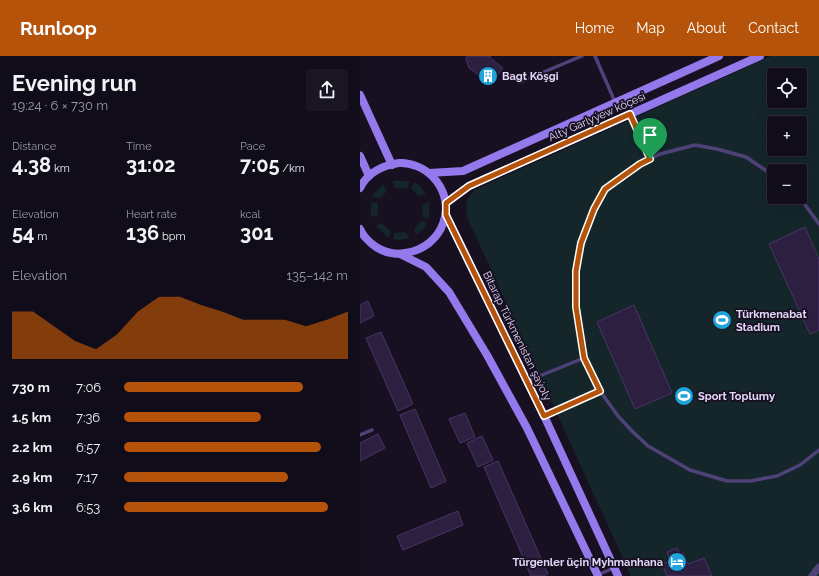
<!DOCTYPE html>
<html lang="en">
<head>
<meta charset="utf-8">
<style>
  body { margin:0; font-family:Raleway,sans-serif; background:#1a1522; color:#f1f3f6; height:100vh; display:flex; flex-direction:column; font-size:15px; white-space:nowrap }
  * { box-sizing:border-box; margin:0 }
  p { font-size:13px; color:#9c9ba2 }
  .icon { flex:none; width:22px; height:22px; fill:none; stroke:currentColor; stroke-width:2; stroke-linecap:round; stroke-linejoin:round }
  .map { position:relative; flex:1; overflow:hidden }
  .details { display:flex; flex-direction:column; background:#110c19; width:360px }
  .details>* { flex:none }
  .buttons { position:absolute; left:407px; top:12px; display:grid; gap:8px }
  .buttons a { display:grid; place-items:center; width:40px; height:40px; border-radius:4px; background:#110c19; box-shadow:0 4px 16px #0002,0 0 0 1px #302c38; font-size:20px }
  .pin { position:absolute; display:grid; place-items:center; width:34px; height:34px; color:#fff; margin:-41px -17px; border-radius:50% 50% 50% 0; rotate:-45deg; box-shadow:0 0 4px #0007 }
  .pin .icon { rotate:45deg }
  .round { display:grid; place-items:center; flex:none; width:42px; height:42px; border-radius:4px; background:#1a1522 }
  .headline { display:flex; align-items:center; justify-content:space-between; height:68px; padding:0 12px }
  h1 { font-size:22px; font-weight:700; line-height:30px }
  .metrics { display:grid; grid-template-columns:repeat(3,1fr); gap:6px; height:68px; padding:4px 12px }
  .metrics div { display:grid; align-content:center }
  .metrics b { font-size:20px; font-weight:700 }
  .metrics small { font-size:11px; font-weight:400 }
  .metrics p { font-size:11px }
  .chart { height:112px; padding:8px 12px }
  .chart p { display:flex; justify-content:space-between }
  .chart svg { width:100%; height:72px; margin-top:4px; fill:#b45309; opacity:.7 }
  ul { padding:0 12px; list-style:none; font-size:13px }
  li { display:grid; grid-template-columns:64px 48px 1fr; align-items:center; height:30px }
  li i { height:10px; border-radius:5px; background:#b45309 }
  header { display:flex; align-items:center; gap:24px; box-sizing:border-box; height:56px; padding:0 20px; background:#b45309; color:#fff }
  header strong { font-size:19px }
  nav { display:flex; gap:22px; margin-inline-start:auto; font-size:14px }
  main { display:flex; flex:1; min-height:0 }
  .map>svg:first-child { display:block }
</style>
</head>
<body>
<header>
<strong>Runloop</strong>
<nav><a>Home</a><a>Map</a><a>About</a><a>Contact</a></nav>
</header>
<main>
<section class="details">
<div class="headline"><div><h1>Evening run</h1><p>19:24 · 6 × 730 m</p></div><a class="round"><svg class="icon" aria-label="share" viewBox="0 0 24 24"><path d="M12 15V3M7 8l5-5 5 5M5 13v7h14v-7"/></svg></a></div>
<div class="metrics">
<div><p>Distance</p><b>4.38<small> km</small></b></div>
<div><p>Time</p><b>31:02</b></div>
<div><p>Pace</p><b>7:05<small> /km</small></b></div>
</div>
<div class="metrics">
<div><p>Elevation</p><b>54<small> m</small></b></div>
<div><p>Heart rate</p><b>136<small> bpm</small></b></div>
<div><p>kcal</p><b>301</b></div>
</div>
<div class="chart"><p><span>Elevation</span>135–142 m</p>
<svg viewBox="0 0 160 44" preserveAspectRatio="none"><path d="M0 44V15L10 15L20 24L30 33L40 38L50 29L60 15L70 6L80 6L90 11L100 15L110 20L120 20L130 20L140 24L150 20L160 15V44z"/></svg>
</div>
<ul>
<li><b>730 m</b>7:06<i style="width:80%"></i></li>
<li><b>1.5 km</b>7:36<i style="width:61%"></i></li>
<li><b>2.2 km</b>6:57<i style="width:88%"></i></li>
<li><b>2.9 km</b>7:17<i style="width:73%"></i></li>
<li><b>3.6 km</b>6:53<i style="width:91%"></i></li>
</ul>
</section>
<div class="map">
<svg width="459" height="520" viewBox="0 0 459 520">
  <rect width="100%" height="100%" fill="#171021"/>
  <!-- green -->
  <g fill="#14262a" fill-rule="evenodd">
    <path d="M411,0H459V520H271L192,347L188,343V341L189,340L186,335H185L183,330V327L106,159L107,144L114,134ZM414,19H440V45H414ZM414,67H440V93H414ZM414,115H440V141H414Z"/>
    <polygon points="32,125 50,125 47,132 35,132"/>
    <polygon points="54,126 59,129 66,138 59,140 51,132"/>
    <polygon points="23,128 27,135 20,143 12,140"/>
    <polygon points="11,146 18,147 18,159 11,161"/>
    <polygon points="69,146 69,163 63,160 62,149"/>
    <polygon points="61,165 67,166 64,173 56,179 54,173"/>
    <polygon points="21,167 31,176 29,182 16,170"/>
    <polygon points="46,176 49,182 40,184 33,183 34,177"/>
  </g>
  <!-- building -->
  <g fill="#2c1f3f" stroke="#493468">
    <polygon points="107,0 131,0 129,1 143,12 131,28 109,12 106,3"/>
    <polygon points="445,171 459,203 459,274 450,278 409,188"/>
    <polygon points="8,245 14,260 0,267 0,249"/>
    <polygon points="274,249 312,337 275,353 237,266"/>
    <polygon points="21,276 53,348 38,355 6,282"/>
    <polygon points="55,353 86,425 71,432 40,359"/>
    <polygon points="105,357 115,381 100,387 89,363"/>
    <polygon points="18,378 25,392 0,405 0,387"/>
    <polygon points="122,380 133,404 118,411 107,387"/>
    <polygon points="138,405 188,518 183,520 171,520 124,411"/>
    <polygon points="98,455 103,469 43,494 37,480"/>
    <polygon points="317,492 320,498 323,497 328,508 344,502 352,520 307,520 302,508 310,505 307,496"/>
  </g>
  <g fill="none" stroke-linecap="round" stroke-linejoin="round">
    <!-- lane -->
    <g stroke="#4f4279" stroke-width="3.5">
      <polyline points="235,0 255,46"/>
      <polyline points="160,26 222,0"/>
      <polyline points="270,59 290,103"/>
      <polyline points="438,141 443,146 459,168"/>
      <polyline points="224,302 240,335"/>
      <polyline points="167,325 224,302 216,251 216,215 221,187 234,153 245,133 280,108 300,98 335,89 357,93 386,101 414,120"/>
      <polyline points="184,360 240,335 258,360 273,376 288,390 330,414 367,425 390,425 417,420 440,409 459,394"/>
      <polyline points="0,379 12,374"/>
      <polyline points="237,519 254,512"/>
    </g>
    <!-- street -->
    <polyline stroke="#4f4279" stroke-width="7" points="452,520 459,511"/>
    <!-- secondary -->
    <g stroke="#9479ed" stroke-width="8">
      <polyline points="0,39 32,109"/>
      <polyline points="0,100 9,120"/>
      <polyline points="69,117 103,115 359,0"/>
      <path d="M0,132C7,117 23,109 39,107C50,106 64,112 72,120C100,148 83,192 45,197C35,199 24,196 16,191C9,186 3,180 0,173"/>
      <polyline points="86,147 109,130 400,0"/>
      <polyline points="86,159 186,364 258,520"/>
      <polyline points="40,198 66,211 89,236 127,299 167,372 238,520"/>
    </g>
  </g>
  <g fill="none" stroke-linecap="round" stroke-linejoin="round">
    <defs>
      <polygon id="route" points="270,58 290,103 280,108 245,133 234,153 221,187 216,215 216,251 224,302 240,335 184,360 86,159 86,147 109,130"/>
    </defs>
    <!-- route casing -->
    <use href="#route" stroke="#fff" stroke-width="8"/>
    <!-- route -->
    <use href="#route" stroke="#b45309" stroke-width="5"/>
  </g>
  <!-- icons -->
  <defs>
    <symbol id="building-disc" viewBox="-11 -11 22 22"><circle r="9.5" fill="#1ea3dd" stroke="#171021"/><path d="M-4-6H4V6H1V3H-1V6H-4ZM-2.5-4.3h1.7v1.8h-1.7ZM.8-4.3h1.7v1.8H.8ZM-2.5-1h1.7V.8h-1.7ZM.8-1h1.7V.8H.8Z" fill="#fff"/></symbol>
    <symbol id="stadium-disc" viewBox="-11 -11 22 22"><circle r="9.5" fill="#1ea3dd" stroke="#171021"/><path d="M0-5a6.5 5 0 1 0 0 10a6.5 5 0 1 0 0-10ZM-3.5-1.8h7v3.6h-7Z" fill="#fff"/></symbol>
    <symbol id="hotel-disc" viewBox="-11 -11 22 22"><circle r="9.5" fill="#1ea3dd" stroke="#171021"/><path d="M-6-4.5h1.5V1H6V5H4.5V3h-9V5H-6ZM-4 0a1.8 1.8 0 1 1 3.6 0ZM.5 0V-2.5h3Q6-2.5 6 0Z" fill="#fff"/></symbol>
  </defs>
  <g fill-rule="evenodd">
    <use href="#building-disc" x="117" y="9" width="22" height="22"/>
    <use href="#stadium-disc" x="351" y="253" width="22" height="22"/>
    <use href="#stadium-disc" x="313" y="329" width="22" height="22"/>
    <use href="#hotel-disc" x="306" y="495" width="22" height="22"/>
  </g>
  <g text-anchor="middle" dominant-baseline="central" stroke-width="3.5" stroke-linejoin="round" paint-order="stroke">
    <!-- poi labels -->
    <g font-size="11" font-weight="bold" fill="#e1d6f9" stroke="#171021" text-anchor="start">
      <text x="142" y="20">Bagt Köşgi</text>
      <text x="376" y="258">Türkmenabat<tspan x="376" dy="13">Stadium</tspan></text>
      <text x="338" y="340">Sport Toplumy</text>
      <text x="303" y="506" text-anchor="end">Türgenler üçin Myhmanhana</text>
    </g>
    <!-- street labels -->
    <g font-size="11" fill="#e1d6f9" stroke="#171021">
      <text transform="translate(237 61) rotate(-24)">Alty Garlyýew köçesi</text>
      <text transform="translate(157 280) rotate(64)">Bitarap Türkmenistan şaýoly</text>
    </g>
  </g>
</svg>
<div class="buttons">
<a><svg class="icon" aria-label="locate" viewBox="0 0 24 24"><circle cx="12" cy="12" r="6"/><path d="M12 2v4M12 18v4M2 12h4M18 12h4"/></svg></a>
<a>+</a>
<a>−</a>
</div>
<div class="pin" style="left:290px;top:103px;background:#1e9e55"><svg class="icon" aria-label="arrive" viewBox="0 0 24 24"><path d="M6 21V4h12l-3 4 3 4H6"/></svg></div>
</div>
</main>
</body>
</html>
